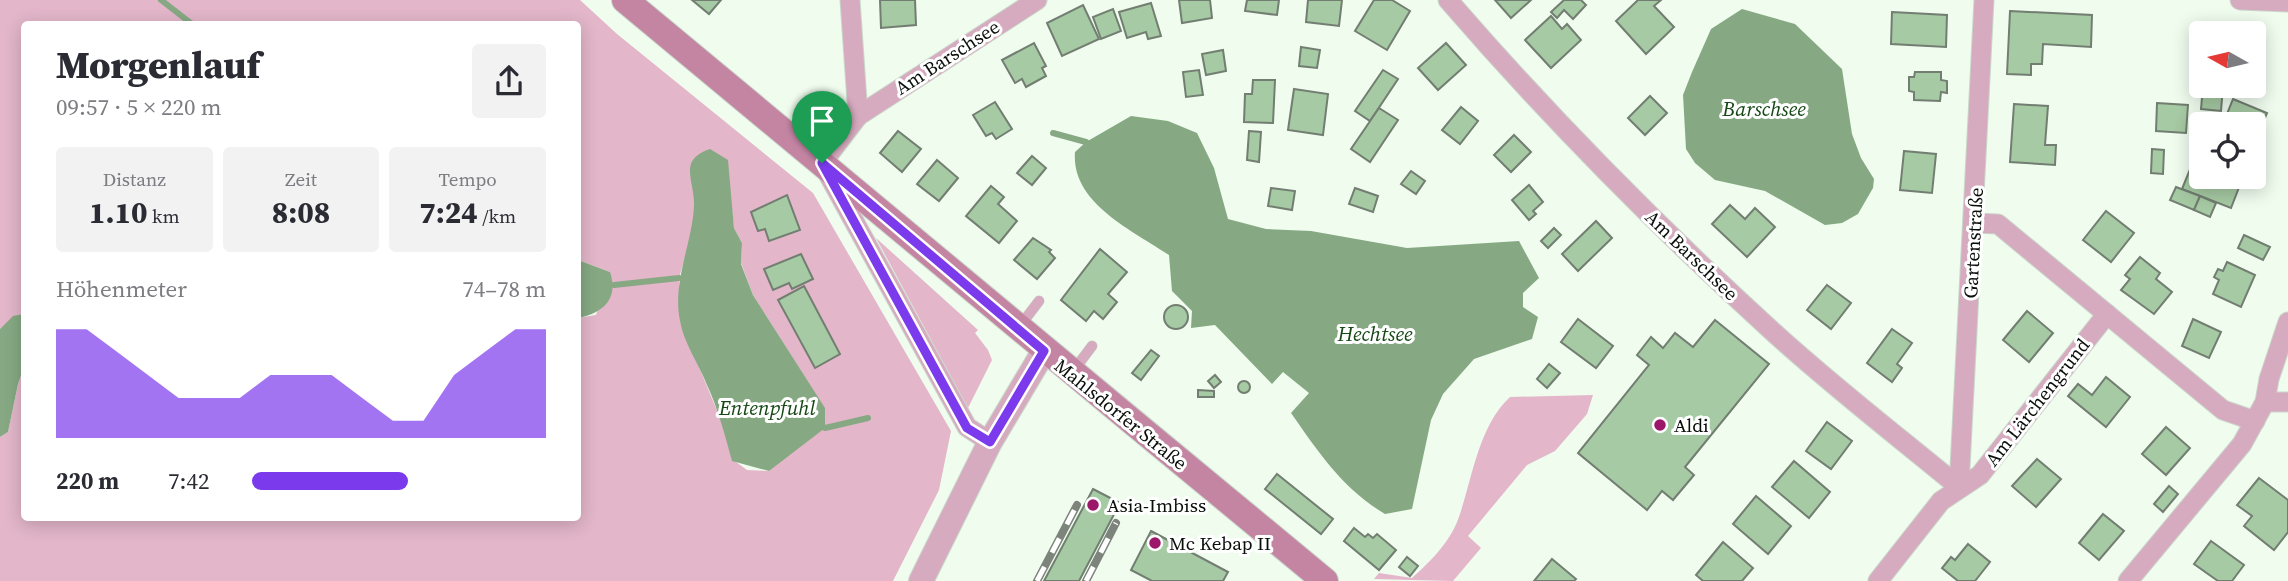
<!DOCTYPE html>
<html lang="de">
<head>
<meta charset="utf-8">
<style>
  body { margin:0; font-family:"Source Serif 4",serif; background:#f2f2f3; color:#2b2b33; height:100vh; display:flex; flex-direction:column; font-size:26px; white-space:nowrap }
  * { box-sizing:border-box; margin:0 }
  p { font-size:23px; color:#7c7c81 }
  .icon { flex:none; width:38px; height:38px; fill:none; stroke:currentColor; stroke-width:2; stroke-linecap:round; stroke-linejoin:round }
  .map { position:relative; flex:1; overflow:hidden }
  .sheet { position:absolute; left:21px; top:21px; width:560px; height:500px; display:flex; flex-direction:column; background:#fff; border-radius:7px; box-shadow:0 4px 18px #0003 }
  .sheet>* { flex:none }
  .needle { width:46px; rotate:278deg }
  .controls { position:absolute; left:2189px; top:21px; display:grid; gap:14px }
  .controls a { display:grid; place-items:center; width:77px; height:77px; border-radius:7px; background:#fff; box-shadow:0 4px 18px #0003; font-size:35px }
  .pin { position:absolute; display:grid; place-items:center; width:60px; height:60px; color:#fff; margin:-72px -30px; border-radius:50% 50% 50% 0; rotate:-45deg; box-shadow:0 0 7px #0007 }
  .pin .icon { rotate:45deg }
  .round { display:grid; place-items:center; flex:none; width:74px; height:74px; border-radius:7px; background:#f2f2f3 }
  .summary { display:flex; align-items:center; justify-content:space-between; height:119px; padding:0 35px }
  h1 { font-size:38px; font-weight:800; line-height:52px }
  .stats { display:grid; grid-template-columns:repeat(3,1fr); gap:10px; height:119px; padding:7px 35px }
  .stats div { display:grid; align-content:center; border-radius:7px; background:#f2f2f3; text-align:center }
  .stats b { font-size:30px; font-weight:800 }
  .stats small { font-size:19px; font-weight:400 }
  .stats p { font-size:19px }
  .chart { height:196px; padding:14px 35px }
  .chart p { display:flex; justify-content:space-between }
  .chart svg { width:100%; height:126px; margin-top:7px; fill:#7c3aed; opacity:.7 }
  ul { padding:0 35px; list-style:none; font-size:23px }
  li { display:grid; grid-template-columns:112px 84px 1fr; align-items:center; height:52px }
  li i { height:18px; border-radius:9px; background:#7c3aed }
  .map>svg:first-child { display:block }
</style>
</head>
<body>
<div class="map">
<svg width="2288" height="581" viewBox="0 0 2288 581">
  <rect width="100%" height="100%" fill="#effcee"/>
  <!-- green -->
  <g fill="#e3b6ca" fill-rule="evenodd">
    <path d="M0,0H580L617,34L813,193L951,431L939,490L893,581H0V437L8,432L18,384L24,367V518H578V318L596,315L610,272L578,260V24H24V314L0,329ZM695,194L732,209L734,228L742,243L741,263L753,295L825,409L769,471L747,470L732,459L723,425L680,321L679,278L693,229Z"/>
    <polygon points="876,238 978,330 975,333 988,350 992,360 968,408"/>
    <path d="M1593,395L1587,414L1555,451L1527,465L1468,536L1481,548L1453,581L1374,579L1379,573L1412,578C1432,560 1452,540 1460,514C1473,475 1479,426 1510,397Z"/>
  </g>
  <!-- water -->
  <g fill="#86a983">
    <polygon points="1742,9 1795,24 1842,69 1852,134 1861,158 1874,179 1873,188 1858,214 1842,223 1825,225 1765,191 1715,180 1695,163 1686,149 1683,95 1692,72 1711,29"/>
    <path d="M1131,116L1168,121L1197,133L1214,168L1228,219L1266,229L1311,231L1407,248L1519,241L1539,278L1523,293V307L1538,317L1532,339L1474,359L1443,394L1431,420L1412,509L1385,514C1343,489 1319,453 1291,413L1309,393L1283,372L1272,384L1215,325L1191,328L1192,311L1172,291L1169,255C1132,230 1071,203 1075,152L1086,142Z"/>
    <path d="M710,149L728,160L734,228L742,243L741,264L753,295L825,408V428L769,471L732,461C725,435 718,409 707,385C699,364 684,344 680,321C672,281 692,245 694,206C695,181 677,160 710,149Z"/>
    <path d="M578,260L610,272C619,299 603,313 578,318Z"/>
    <polygon points="24,314 24,367 18,384 8,432 0,437 0,329 13,316"/>
  </g>
  <g fill="none" stroke-linecap="round" stroke-linejoin="round">
    <!-- stream -->
    <g stroke="#86a983" stroke-width="6">
      <polyline points="161,0 192,24"/>
      <polyline points="1053,133 1086,142"/>
      <polyline points="614,285 679,278"/>
      <polyline points="825,428 868,418"/>
    </g>
  </g>
  <!-- building -->
  <g fill="#a6caa3" stroke="#727e71" stroke-width="2">
    <polygon points="692,0 721,0 709,14"/>
    <polygon points="880,0 915,0 916,25 881,28"/>
    <polygon points="1179,0 1210,0 1212,18 1182,23"/>
    <polygon points="1247,0 1279,0 1277,15 1245,11"/>
    <polygon points="1308,0 1342,0 1339,26 1306,22"/>
    <polygon points="1374,0 1392,0 1410,11 1387,50 1355,31"/>
    <polygon points="1495,0 1531,0 1511,18"/>
    <polygon points="1564,0 1581,0 1586,5 1573,19 1564,10 1557,18 1551,12"/>
    <polygon points="1638,0 1661,0 1654,6 1674,27 1646,54 1616,21"/>
    <polygon points="1151,3 1161,36 1148,39 1146,32 1127,38 1119,12"/>
    <polygon points="1083,5 1099,39 1062,56 1047,23"/>
    <polygon points="1113,9 1121,31 1101,39 1093,17"/>
    <polygon points="2010,11 2092,15 2091,47 2043,44 2042,64 2031,64 2031,75 2007,74"/>
    <polygon points="1892,12 1947,15 1946,47 1891,44"/>
    <polygon points="1551,16 1562,29 1567,24 1581,40 1551,68 1525,40"/>
    <polygon points="2215,26 2253,30 2253,33 2215,33"/>
    <polygon points="1034,43 1046,66 1042,68 1046,76 1026,87 1022,79 1015,83 1002,60"/>
    <polygon points="1446,43 1466,65 1438,90 1418,68"/>
    <polygon points="1301,47 1320,50 1317,68 1299,66"/>
    <polygon points="1223,50 1226,71 1206,75 1202,54"/>
    <polygon points="1199,70 1203,95 1186,97 1183,72"/>
    <polygon points="1383,70 1398,79 1370,121 1355,111"/>
    <polygon points="1915,72 1941,72 1941,80 1947,81 1947,93 1941,92 1940,101 1914,100 1914,92 1909,91 1909,77 1914,77"/>
    <polygon points="1253,80 1275,80 1273,123 1244,122 1245,94 1252,94"/>
    <polygon points="2203,86 2223,86 2221,111 2201,109"/>
    <polygon points="1294,89 1328,94 1323,135 1288,130"/>
    <polygon points="1650,96 1667,113 1645,135 1628,118"/>
    <polygon points="2233,99 2267,113 2254,144 2254,124 2223,124"/>
    <polygon points="995,102 1012,129 996,139 992,133 986,136 973,115"/>
    <polygon points="2157,103 2188,105 2186,133 2156,131"/>
    <polygon points="2014,104 2048,106 2045,145 2056,145 2055,165 2010,162"/>
    <polygon points="1461,107 1478,121 1460,144 1442,130"/>
    <polygon points="1379,108 1398,120 1370,162 1351,149"/>
    <polygon points="898,131 921,149 902,172 880,153"/>
    <polygon points="1249,131 1261,132 1259,162 1247,160"/>
    <polygon points="1514,135 1531,152 1511,172 1494,155"/>
    <polygon points="2152,149 2164,150 2163,174 2151,173"/>
    <polygon points="1904,151 1936,154 1932,193 1900,190"/>
    <polygon points="1032,156 1046,168 1032,185 1017,173"/>
    <polygon points="2195,157 2202,160 2202,177 2243,177 2231,208 2182,189"/>
    <polygon points="937,160 958,178 939,201 917,184"/>
    <polygon points="1411,171 1425,181 1416,194 1401,184"/>
    <polygon points="1529,185 1543,202 1533,211 1536,214 1529,220 1512,200"/>
    <polygon points="991,186 1004,197 998,204 1017,221 999,243 966,216"/>
    <polygon points="2176,187 2200,196 2194,210 2170,200"/>
    <polygon points="1271,188 1295,191 1292,210 1268,206"/>
    <polygon points="1355,188 1378,196 1373,212 1349,204"/>
    <polygon points="787,195 800,230 769,241 765,229 758,231 751,212"/>
    <polygon points="2200,196 2216,203 2210,217 2194,210"/>
    <polygon points="1730,205 1745,219 1755,208 1775,227 1747,257 1712,224"/>
    <polygon points="2106,211 2134,233 2111,262 2083,240"/>
    <polygon points="1596,221 1612,238 1578,271 1562,254"/>
    <polygon points="1554,228 1561,235 1548,248 1541,241"/>
    <polygon points="2244,235 2270,247 2263,260 2238,248"/>
    <polygon points="1033,238 1051,250 1049,252 1055,258 1037,279 1014,260"/>
    <polygon points="1100,249 1127,272 1108,294 1117,302 1103,319 1094,311 1086,321 1061,300"/>
    <polygon points="801,254 813,279 792,289 789,283 773,290 764,269"/>
    <polygon points="2140,257 2160,273 2156,279 2172,292 2154,314 2121,290 2130,279 2125,275"/>
    <polygon points="2227,262 2255,275 2241,307 2213,294 2219,280 2214,277 2218,269 2223,271"/>
    <polygon points="1827,285 1851,303 1831,329 1807,310"/>
    <polygon points="804,286 840,354 815,368 778,300"/>
    <circle cx="1176" cy="317" r="12"/>
    <polygon points="2027,311 2053,333 2029,362 2003,340"/>
    <polygon points="1578,319 1613,346 1596,368 1561,342"/>
    <polygon points="2193,319 2221,332 2209,358 2182,346"/>
    <polygon points="1715,320 1769,364 1685,467 1694,475 1673,500 1662,491 1647,510 1578,453 1649,365 1637,355 1651,337 1663,348 1675,333 1693,347"/>
    <polygon points="1892,329 1912,343 1897,364 1902,368 1892,382 1867,363"/>
    <polygon points="1151,350 1159,356 1141,380 1132,373"/>
    <polygon points="1549,364 1560,373 1547,388 1537,379"/>
    <polygon points="1215,375 1221,382 1214,388 1208,381"/>
    <polygon points="2106,377 2130,397 2106,427 2068,396 2078,384 2092,395"/>
    <circle cx="1244" cy="387" r="6"/>
    <polygon points="1198,390 1214,391 1214,397 1198,397"/>
    <polygon points="1827,422 1852,441 1831,469 1806,451"/>
    <polygon points="2166,427 2190,448 2166,475 2142,454"/>
    <polygon points="2037,459 2061,479 2036,507 2012,486"/>
    <polygon points="1794,461 1830,492 1809,518 1772,487"/>
    <polygon points="1277,474 1333,519 1321,534 1265,489"/>
    <polygon points="2259,478 2288,500 2288,532 2274,550 2244,526 2252,516 2237,505"/>
    <polygon points="2169,486 2178,494 2163,512 2154,504"/>
    <polygon points="1093,489 1120,503 1079,581 1044,581"/>
    <polygon points="1756,496 1791,526 1768,554 1733,524"/>
    <polygon points="2103,514 2124,531 2099,560 2079,543"/>
    <polygon points="1354,528 1365,537 1368,534 1373,538 1377,534 1396,550 1379,570 1344,541"/>
    <polygon points="1151,531 1228,572 1223,581 1152,581 1131,570"/>
    <polygon points="2211,541 2244,565 2232,581 2218,581 2194,564"/>
    <polygon points="1723,542 1753,568 1742,581 1703,581 1696,575"/>
    <polygon points="1968,544 1990,562 1975,581 1958,581 1942,568 1951,557 1955,560"/>
    <polygon points="1407,557 1418,566 1410,576 1399,567"/>
    <polygon points="1552,559 1576,579 1574,581 1534,581"/>
  </g>
  <g fill="none" stroke-linecap="round" stroke-linejoin="round">
    <defs>
      <g id="service">
        <polyline points="1020,326 1039,301"/>
        <polyline points="1074,370 1092,346"/>
      </g>
      <g id="minor">
        <polyline points="850,0 858,116 822,163 967,427 990,442"/>
        <path d="M1448,0C1549,117 1657,226 1771,330C1831,385 1896,435 1959,487"/>
        <polyline points="2240,0 2288,2"/>
        <polyline points="858,116 1037,0"/>
        <polyline points="1974,223 1998,224 2223,410 2255,421"/>
        <polyline points="2265,402 2288,402"/>
        <polyline points="1959,487 1984,0"/>
        <polyline points="1878,581 1941,501 1980,475 2107,314"/>
        <polyline points="2128,581 2242,444 2265,402 2269,379 2288,322"/>
      </g>
      <polyline id="tertiary" points="921,581 990,442 1044,351"/>
      <path id="secondary" d="M625,0C858,193 1091,388 1325,581"/>
    </defs>
    <!-- service casing -->
    <use href="#service" stroke="#cad6ca" stroke-width="11"/>
    <!-- minor casing -->
    <use href="#minor" stroke="#cad6ca" stroke-width="21"/>
    <!-- tertiary casing -->
    <use href="#tertiary" stroke="#cad6ca" stroke-width="26"/>
    <!-- secondary casing -->
    <use href="#secondary" stroke="#cad6ca" stroke-width="28"/>
    <!-- service -->
    <use href="#service" stroke="#d7abbf" stroke-width="10"/>
    <!-- minor -->
    <use href="#minor" stroke="#d7abbf" stroke-width="19"/>
    <!-- tertiary -->
    <use href="#tertiary" stroke="#d7abbf" stroke-width="24"/>
    <!-- secondary -->
    <use href="#secondary" stroke="#c485a3" stroke-width="26"/>
    <defs>
      <g id="rail">
        <polyline points="1037,581 1077,505"/>
        <polyline points="1086,581 1116,523"/>
      </g>
    </defs>
    <!-- rail casing -->
    <use href="#rail" stroke="#7c847b" stroke-width="8"/>
    <!-- rail -->
    <use href="#rail" stroke="#fff" stroke-width="5" stroke-dasharray="16" stroke-linecap="butt"/>
  </g>
  <g fill="none" stroke-linecap="round" stroke-linejoin="round">
    <defs>
      <polygon id="route" points="822,163 1044,351 990,442 967,428"/>
    </defs>
    <!-- route casing -->
    <use href="#route" stroke="#fff" stroke-width="14"/>
    <!-- route -->
    <use href="#route" stroke="#7c3aed" stroke-width="9"/>
  </g>
  <!-- markers -->
  <g fill="#9c1769" stroke="#fff" stroke-width="2.5">
    <circle cx="1660" cy="425" r="7"/>
    <circle cx="1093" cy="505" r="7"/>
    <circle cx="1155" cy="543" r="7"/>
  </g>
  <g text-anchor="middle" dominant-baseline="central" stroke-width="6" stroke-linejoin="round" paint-order="stroke">
    <!-- street labels -->
    <g font-size="19" fill="#0a0e0a" stroke="#fff">
      <text transform="translate(947 57) rotate(-33)">Am Barschsee</text>
      <text transform="translate(1973 243) rotate(-87)">Gartenstraße</text>
      <text transform="translate(1692 255) rotate(44)">Am Barschsee</text>
      <text transform="translate(2037 402) rotate(-52)">Am Lärchengrund</text>
      <text transform="translate(1121 414) rotate(39)">Mahlsdorfer Straße</text>
    </g>
    <!-- poi labels -->
    <g font-size="19" fill="#0a0e0a" stroke="#fff" text-anchor="start">
      <text x="1674" y="425">Aldi</text>
      <text x="1107" y="505">Asia-Imbiss</text>
      <text x="1169" y="543">Mc Kebap II</text>
    </g>
    <!-- water labels -->
    <g font-size="21" font-style="italic" fill="#154814" stroke="#fff">
      <text x="1764" y="108">Barschsee</text>
      <text x="1375" y="333">Hechtsee</text>
      <text x="767" y="407">Entenpfuhl</text>
    </g>
  </g>
</svg>
<div class="controls">
<a><svg class="needle" viewBox="-14 -14 28 28"><path d="M0-13l5 13h-10z" fill="#e53935"/><path d="M0 13l5-13h-10z" fill="#7c7c81"/></svg></a>
<a><svg class="icon" aria-label="locate" viewBox="0 0 24 24"><circle cx="12" cy="12" r="6"/><path d="M12 2v4M12 18v4M2 12h4M18 12h4"/></svg></a>
</div>
<div class="pin" style="left:822px;top:163px;background:#1e9e55"><svg class="icon" aria-label="arrive" viewBox="0 0 24 24"><path d="M6 21V4h12l-3 4 3 4H6"/></svg></div>
<section class="sheet">
<div class="summary"><div><h1>Morgenlauf</h1><p>09:57 · 5 × 220 m</p></div><a class="round"><svg class="icon" aria-label="share" viewBox="0 0 24 24"><path d="M12 15V3M7 8l5-5 5 5M5 13v7h14v-7"/></svg></a></div>
<div class="stats">
<div><p>Distanz</p><b>1.10<small> km</small></b></div>
<div><p>Zeit</p><b>8:08</b></div>
<div><p>Tempo</p><b>7:24<small> /km</small></b></div>
</div>
<div class="chart"><p><span>Höhenmeter</span>74–78 m</p>
<svg viewBox="0 0 160 44" preserveAspectRatio="none"><path d="M0 44V6L10 6L20 14L30 22L40 30L50 30L60 30L70 22L80 22L90 22L100 30L110 38L120 38L130 22L140 14L150 6L160 6V44z"/></svg>
</div>
<ul>
<li><b>220 m</b>7:42<i style="width:53%"></i></li>
</ul>
</section>
</div>
</body>
</html>
